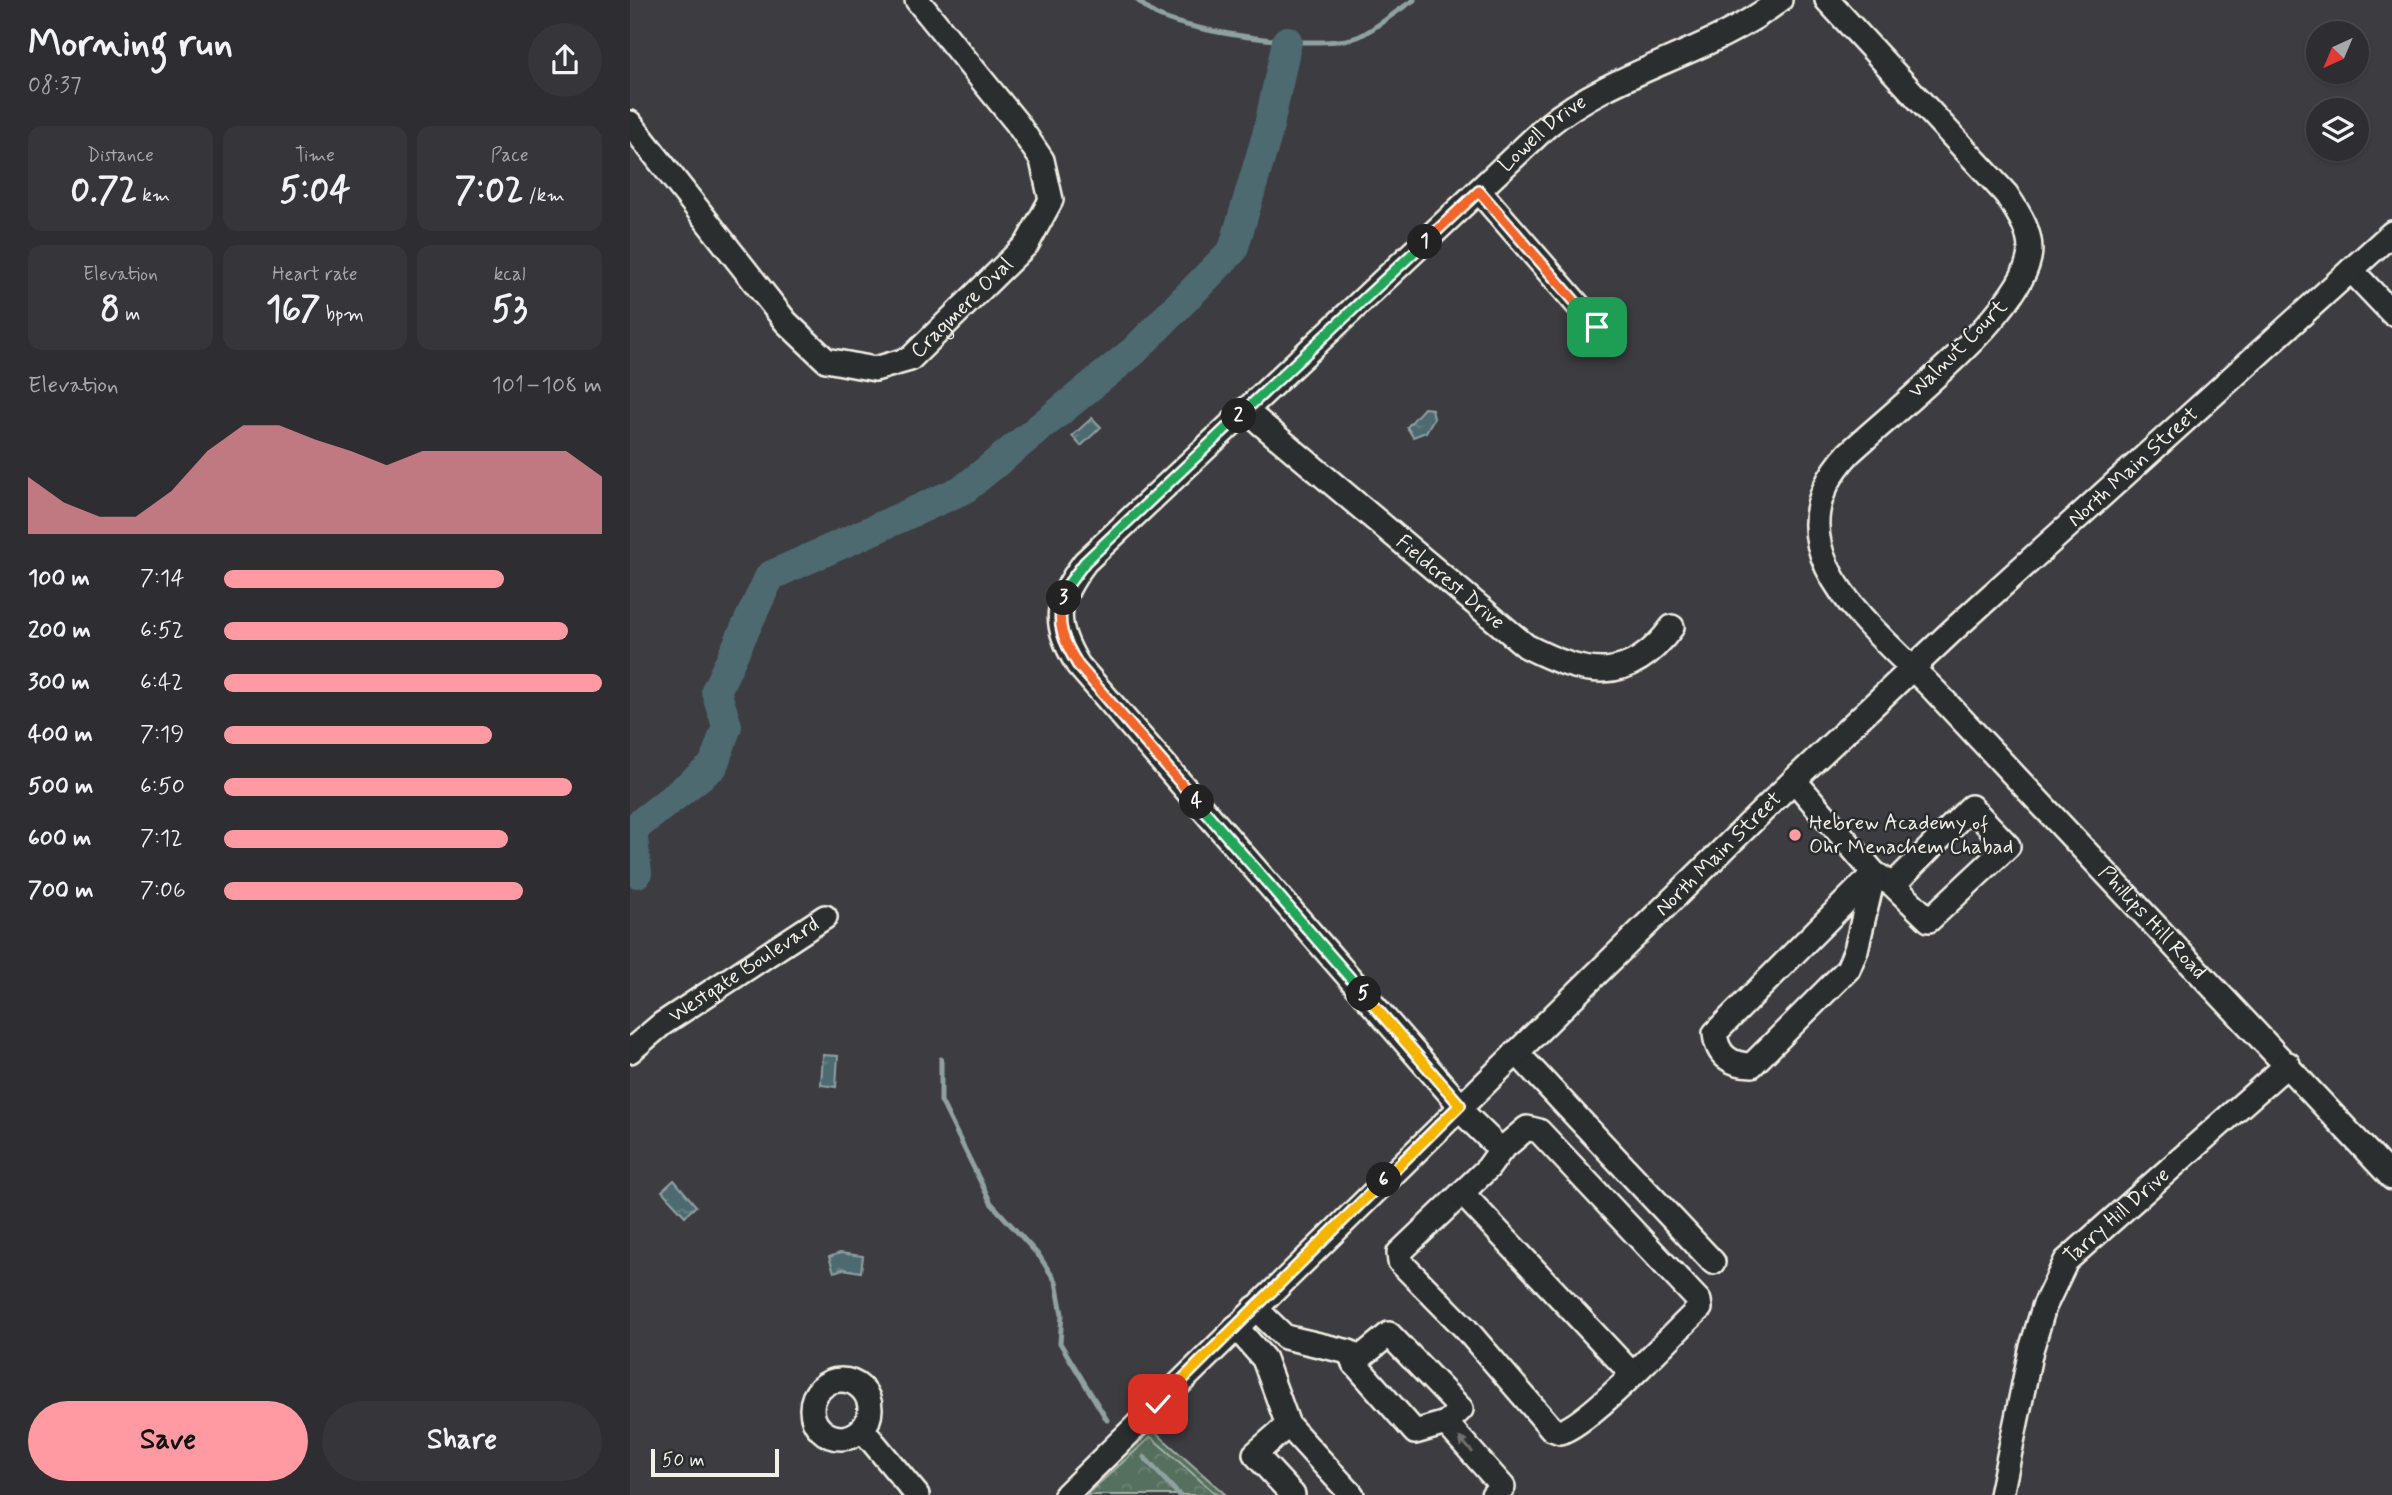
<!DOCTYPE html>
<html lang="en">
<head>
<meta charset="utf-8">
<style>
  body { margin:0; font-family:Mynerve,sans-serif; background:#363539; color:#f1f3f6; height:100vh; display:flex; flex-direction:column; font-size:26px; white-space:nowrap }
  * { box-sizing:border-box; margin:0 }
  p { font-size:23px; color:#a7a8ab }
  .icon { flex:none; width:38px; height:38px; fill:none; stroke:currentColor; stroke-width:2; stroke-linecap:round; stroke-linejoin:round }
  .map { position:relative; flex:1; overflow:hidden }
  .panel { display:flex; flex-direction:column; background:#2e2d31; width:630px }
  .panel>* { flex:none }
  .needle { width:46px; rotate:224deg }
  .tools { position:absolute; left:1676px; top:21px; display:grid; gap:14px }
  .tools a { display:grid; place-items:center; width:63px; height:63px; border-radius:50%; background:#2e2d31; box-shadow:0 2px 5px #0004,0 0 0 2px #49494d; font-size:35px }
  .scale { position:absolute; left:21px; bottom:18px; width:128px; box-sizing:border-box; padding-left:7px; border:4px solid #f4f1e8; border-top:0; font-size:19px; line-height:24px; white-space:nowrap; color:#f4f1e8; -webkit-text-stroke:5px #2a2d2e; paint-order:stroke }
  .pin { position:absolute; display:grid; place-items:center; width:60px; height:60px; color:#fff; margin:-30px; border-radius:14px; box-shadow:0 4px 10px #0006 }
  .km { position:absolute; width:35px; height:35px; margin:-18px; border-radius:50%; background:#222; color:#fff; font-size:19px; line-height:35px; text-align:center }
  .round { display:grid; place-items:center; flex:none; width:74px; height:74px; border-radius:37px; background:#363539 }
  .overview { display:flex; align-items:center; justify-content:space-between; height:119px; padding:0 28px }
  h1 { font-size:38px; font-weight:700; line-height:52px }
  .metrics { display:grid; grid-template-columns:repeat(3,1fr); gap:10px; height:119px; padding:7px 28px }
  .metrics div { display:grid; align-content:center; border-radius:14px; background:#363539; text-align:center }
  .metrics b { font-size:35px; font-weight:700 }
  .metrics small { font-size:19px; font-weight:400 }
  .metrics p { font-size:19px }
  .chart { height:196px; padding:14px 28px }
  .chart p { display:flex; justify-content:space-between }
  .chart svg { width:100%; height:126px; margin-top:7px; fill:#ff9aa2; opacity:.7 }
  .action { display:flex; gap:14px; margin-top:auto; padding:14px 28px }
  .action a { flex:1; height:80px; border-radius:42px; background:#ff9aa2; color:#111; font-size:28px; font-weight:700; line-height:80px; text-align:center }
  .action a+a { background:#363539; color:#f1f3f6 }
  ul { padding:0 28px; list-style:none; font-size:23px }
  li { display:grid; grid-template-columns:112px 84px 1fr; align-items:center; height:52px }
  li i { height:18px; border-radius:9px; background:#ff9aa2 }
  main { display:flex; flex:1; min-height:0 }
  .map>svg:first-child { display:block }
</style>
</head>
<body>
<main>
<section class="panel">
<div class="overview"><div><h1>Morning run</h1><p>08:37</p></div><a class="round"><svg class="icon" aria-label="share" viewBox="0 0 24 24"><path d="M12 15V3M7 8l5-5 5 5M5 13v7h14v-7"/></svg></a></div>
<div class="metrics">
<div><p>Distance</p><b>0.72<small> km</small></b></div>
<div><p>Time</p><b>5:04</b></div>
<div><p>Pace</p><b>7:02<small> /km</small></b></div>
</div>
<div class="metrics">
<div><p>Elevation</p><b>8<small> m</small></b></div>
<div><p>Heart rate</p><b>167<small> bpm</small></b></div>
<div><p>kcal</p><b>53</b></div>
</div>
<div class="chart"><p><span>Elevation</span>101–108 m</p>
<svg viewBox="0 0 160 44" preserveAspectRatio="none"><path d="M0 44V24L10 33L20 38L30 38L40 29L50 15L60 6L70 6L80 11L90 15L100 20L110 15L120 15L130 15L140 15L150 15L160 24V44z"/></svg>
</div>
<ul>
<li><b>100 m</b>7:14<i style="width:74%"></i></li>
<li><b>200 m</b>6:52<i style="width:91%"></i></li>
<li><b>300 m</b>6:42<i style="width:100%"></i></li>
<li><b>400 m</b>7:19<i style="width:71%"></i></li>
<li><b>500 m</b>6:50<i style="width:92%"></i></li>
<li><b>600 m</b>7:12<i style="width:75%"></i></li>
<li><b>700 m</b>7:06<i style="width:79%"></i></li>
</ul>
<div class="action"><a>Save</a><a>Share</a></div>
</section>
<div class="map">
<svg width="1762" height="1495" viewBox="0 0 1762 1495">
  <defs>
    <pattern id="grass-tufts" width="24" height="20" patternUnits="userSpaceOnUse" patternTransform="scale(1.75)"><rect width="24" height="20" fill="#56705e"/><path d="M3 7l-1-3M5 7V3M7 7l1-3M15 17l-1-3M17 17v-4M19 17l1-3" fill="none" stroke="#6f8575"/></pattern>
    <pattern id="forest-crowns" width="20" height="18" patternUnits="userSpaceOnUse" patternTransform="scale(1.75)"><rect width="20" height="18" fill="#56705e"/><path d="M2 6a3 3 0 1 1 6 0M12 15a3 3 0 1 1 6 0" fill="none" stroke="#6f8575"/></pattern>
    <pattern id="water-ripples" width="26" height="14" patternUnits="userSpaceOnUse" patternTransform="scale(1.75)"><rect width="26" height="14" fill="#4d6b71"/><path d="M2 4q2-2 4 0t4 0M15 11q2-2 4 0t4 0" fill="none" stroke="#678185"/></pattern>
  </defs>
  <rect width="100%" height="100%" fill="#3d3c41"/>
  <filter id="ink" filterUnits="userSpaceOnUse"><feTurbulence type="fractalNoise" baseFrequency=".0143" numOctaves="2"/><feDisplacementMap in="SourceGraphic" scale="14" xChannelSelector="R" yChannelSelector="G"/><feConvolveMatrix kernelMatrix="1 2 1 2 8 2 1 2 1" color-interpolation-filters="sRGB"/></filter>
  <g filter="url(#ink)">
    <!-- grass -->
    <polygon fill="url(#grass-tufts)" stroke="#a5b0a3" stroke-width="2" points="522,1429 596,1495 446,1495"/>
    <!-- forest -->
    <polygon fill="url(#forest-crowns)" stroke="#a5b0a3" stroke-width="2" points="521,1437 587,1495 456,1495"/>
    <!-- water -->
    <g fill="url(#water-ripples)" stroke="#90a1a1" stroke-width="2">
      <polygon points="794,408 802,409 804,418 796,432 783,437 777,427"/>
      <polygon points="462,418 471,427 451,446 442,436"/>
      <polygon points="193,1055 208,1056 206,1087 191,1085"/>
      <polygon points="44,1180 66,1206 55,1216 32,1191"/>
      <polygon points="210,1253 233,1256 231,1272 213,1269 204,1272 199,1257"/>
    </g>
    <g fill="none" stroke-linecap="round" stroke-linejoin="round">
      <!-- stream -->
      <g stroke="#90a1a1" stroke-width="5">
        <path d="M507,0C514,5 521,13 529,16C566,33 693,52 730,36C748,27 766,11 784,0"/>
        <polyline points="311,1059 311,1101 361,1203 410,1257 426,1282 432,1314 430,1343 477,1420"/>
        <polyline points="514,1457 549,1495"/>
      </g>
      <!-- river -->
      <polyline stroke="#4d6b71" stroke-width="30" points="7,873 2,830 83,766 97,726 86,691 140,576 334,489 504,351 603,250 637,135 657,41"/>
      <defs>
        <g id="minor">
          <path id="s1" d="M1197,0L1376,194C1388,212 1404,235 1399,258C1388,315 1263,412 1218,454C1132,549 1245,628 1306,692L1762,1178"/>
          <path id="s2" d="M0,123L156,322L196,360L245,369L280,359L397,244L421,200L412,160L387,123L287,0"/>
          <polyline points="849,191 967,327"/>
          <polyline points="1721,270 1762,313"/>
          <path id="s3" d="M615,410L896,646C955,676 999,686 1042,627"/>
          <polyline points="1164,780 1244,873 1263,885 1341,807 1378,846 1299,920 1263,885"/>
          <path d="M1244,873L1226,950L1218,969L1122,1065C1100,1065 1087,1055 1085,1033Z"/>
          <path id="s4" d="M0,1051L32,1024L195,917"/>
          <polyline points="886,1052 1083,1262"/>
          <path id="s5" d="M830,1105L448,665C422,622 425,602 455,562L917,126C986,69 1079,55 1150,0"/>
          <path d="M827,1107L871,1150L858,1168L769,1253L770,1262L835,1328L922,1429L930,1432C960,1424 1042,1334 1070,1308L1069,1301L909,1131L897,1128L871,1150"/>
          <polyline points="832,1193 1002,1374"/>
          <polyline points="625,1308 655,1337 719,1352 724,1363 785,1432 816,1423 873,1487 863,1495"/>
          <polyline points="606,1327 634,1359 658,1425 625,1454 663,1495"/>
          <polyline points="724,1363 759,1334 831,1409 816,1423"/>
          <circle cx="211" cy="1409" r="29"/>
          <polyline points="658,1425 722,1495"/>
          <polyline points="232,1429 287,1495"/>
          <path id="s6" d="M436,1495L1164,780L1322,631L1762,233"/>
          <path id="s7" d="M1371,1495L1401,1350L1414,1307L1436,1261L1658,1064"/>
        </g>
      </defs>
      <!-- minor casing -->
      <use href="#minor" stroke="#f4f1e8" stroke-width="28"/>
      <!-- minor -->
      <use href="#minor" stroke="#2a2d2e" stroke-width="23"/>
    </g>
    <!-- one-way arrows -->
    <defs><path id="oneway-solid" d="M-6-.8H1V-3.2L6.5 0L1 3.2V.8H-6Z" transform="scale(1.75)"/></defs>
    <use fill="#71726f" href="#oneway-solid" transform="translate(836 1445) rotate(-132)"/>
  </g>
  <g fill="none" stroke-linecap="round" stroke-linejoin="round" filter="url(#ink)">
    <defs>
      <polyline id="split-1" points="795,242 849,191 967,327"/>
      <polyline id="split-2" points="609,416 795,242"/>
      <polyline id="split-3" points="434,598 437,586 455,562 609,416"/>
      <path id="split-4" d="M434,598C425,624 434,642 448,665L567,802"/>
      <polyline id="split-5" points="567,802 734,994"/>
      <polyline id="split-6" points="734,994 830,1105 754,1180"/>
      <polyline id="split-7" points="573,1359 754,1180"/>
      <polyline id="split-8" points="528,1404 573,1359"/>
    </defs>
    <!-- split-1 casing -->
    <use href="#split-1" stroke="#fff" stroke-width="14"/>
    <!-- split-2 casing -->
    <use href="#split-2" stroke="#fff" stroke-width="14"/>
    <!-- split-3 casing -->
    <use href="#split-3" stroke="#fff" stroke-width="14"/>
    <!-- split-4 casing -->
    <use href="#split-4" stroke="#fff" stroke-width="14"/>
    <!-- split-5 casing -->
    <use href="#split-5" stroke="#fff" stroke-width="14"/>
    <!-- split-6 casing -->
    <use href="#split-6" stroke="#fff" stroke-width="14"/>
    <!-- split-7 casing -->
    <use href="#split-7" stroke="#fff" stroke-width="14"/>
    <!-- split-8 casing -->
    <use href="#split-8" stroke="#fff" stroke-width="14"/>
    <!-- split-1 -->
    <use href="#split-1" stroke="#f0652b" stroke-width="9"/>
    <!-- split-2 -->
    <use href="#split-2" stroke="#22a559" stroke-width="9"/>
    <!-- split-3 -->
    <use href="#split-3" stroke="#22a559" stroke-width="9"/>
    <!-- split-4 -->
    <use href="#split-4" stroke="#f0652b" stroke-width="9"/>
    <!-- split-5 -->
    <use href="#split-5" stroke="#22a559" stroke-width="9"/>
    <!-- split-6 -->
    <use href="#split-6" stroke="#f5b400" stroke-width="9"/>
    <!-- split-7 -->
    <use href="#split-7" stroke="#f5b400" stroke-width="9"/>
    <!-- split-8 -->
    <use href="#split-8" stroke="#f5b400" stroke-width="9"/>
  </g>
  <!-- markers -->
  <circle fill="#ff9aa2" stroke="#2a2d2e" stroke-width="2.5" cx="1165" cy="835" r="7"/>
  <g text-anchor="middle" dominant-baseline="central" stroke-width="5" stroke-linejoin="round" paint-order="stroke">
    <!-- street labels -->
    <g font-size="21" fill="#f4f1e8" stroke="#2a2d2e">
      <text stroke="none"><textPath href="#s5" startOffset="1323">Lowell Drive</textPath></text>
      <text stroke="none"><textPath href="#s2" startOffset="467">Cragmere Oval</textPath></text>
      <text transform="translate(1328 349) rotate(-45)">Walnut Court</text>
      <text stroke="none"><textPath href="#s6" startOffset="1482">North Main Street</textPath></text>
      <text stroke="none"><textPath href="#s3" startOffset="268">Fieldcrest Drive</textPath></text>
      <text stroke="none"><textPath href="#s6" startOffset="915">North Main Street</textPath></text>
      <text stroke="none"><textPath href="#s1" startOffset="1209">Phillips Hill Road</textPath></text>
      <text stroke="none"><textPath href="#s4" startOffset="140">Westgate Boulevard</textPath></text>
      <text stroke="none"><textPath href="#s7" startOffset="312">Tarry Hill Drive</textPath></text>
    </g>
    <!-- poi labels -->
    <g font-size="21" fill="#f4f1e8" stroke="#2a2d2e" text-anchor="start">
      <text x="1179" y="823">Hebrew Academy of<tspan x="1179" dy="24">Ohr Menachem Chabad</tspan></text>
    </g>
  </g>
</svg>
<div class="tools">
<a><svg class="needle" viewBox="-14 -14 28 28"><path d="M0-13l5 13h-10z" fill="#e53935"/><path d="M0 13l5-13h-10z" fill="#a7a8ab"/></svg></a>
<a><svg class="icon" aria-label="layers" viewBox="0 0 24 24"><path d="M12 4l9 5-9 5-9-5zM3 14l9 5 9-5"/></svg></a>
</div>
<div class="scale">50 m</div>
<div class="pin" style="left:967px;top:327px;background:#1e9e55"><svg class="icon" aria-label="arrive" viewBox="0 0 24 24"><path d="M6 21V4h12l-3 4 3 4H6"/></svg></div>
<div class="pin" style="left:528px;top:1404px;background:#d93025"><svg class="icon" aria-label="check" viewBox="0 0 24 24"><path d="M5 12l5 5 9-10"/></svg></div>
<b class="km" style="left:795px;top:242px">1</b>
<b class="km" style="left:609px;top:416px">2</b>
<b class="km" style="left:434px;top:598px">3</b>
<b class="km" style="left:567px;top:802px">4</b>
<b class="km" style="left:734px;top:994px">5</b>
<b class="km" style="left:754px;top:1180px">6</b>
</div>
</main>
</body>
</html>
